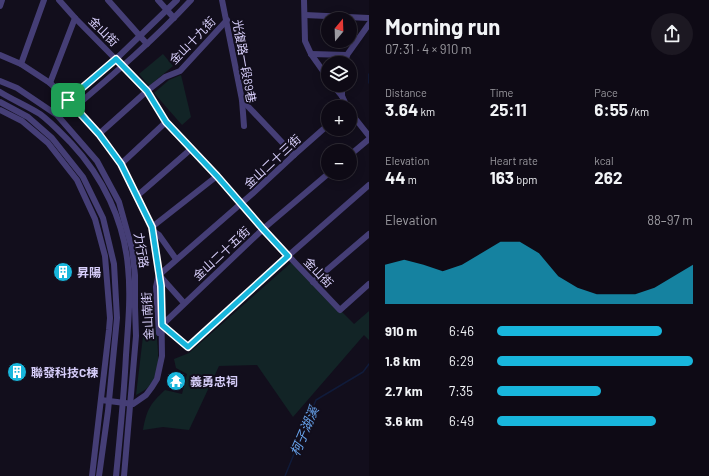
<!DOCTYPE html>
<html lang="en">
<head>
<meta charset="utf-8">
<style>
  body { margin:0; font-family:Barlow,"Noto Sans TC",sans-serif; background:#1c1822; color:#f1f3f6; height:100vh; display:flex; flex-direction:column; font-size:15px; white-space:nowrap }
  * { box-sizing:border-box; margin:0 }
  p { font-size:13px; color:#9b9aa0 }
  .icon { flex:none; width:22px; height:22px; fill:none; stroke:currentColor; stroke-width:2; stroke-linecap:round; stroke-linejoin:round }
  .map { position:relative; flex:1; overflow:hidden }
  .details { display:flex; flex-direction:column; background:#0e0a15; width:340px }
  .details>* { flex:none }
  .needle { width:26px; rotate:19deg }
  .fabs { position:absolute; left:321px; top:12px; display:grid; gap:8px }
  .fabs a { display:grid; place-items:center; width:36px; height:36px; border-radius:50%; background:#0e0a15; box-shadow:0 2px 10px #0003,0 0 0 1px #2e2b34; font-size:20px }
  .pin { position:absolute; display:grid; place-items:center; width:34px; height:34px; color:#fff; margin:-17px; border-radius:8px; box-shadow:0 2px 6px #0006 }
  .round { display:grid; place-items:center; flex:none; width:42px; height:42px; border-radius:21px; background:#1c1822 }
  .overview { display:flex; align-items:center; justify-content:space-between; height:68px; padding:0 16px }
  h1 { font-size:22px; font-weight:700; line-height:30px }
  .metrics { display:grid; grid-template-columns:repeat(3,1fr); gap:6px; height:68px; padding:4px 16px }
  .metrics div { display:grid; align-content:center }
  .metrics b { font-size:17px; font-weight:700 }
  .metrics small { font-size:11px; font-weight:400 }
  .metrics p { font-size:11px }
  .chart { height:112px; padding:8px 16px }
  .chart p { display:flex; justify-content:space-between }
  .chart svg { width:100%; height:72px; margin-top:4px; fill:#18b6dc; opacity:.7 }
  ul { padding:0 16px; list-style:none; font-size:13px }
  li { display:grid; grid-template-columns:64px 48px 1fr; align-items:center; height:30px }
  li i { height:10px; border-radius:5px; background:#18b6dc }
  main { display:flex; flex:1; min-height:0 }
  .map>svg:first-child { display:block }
</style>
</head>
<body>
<main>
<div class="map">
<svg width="369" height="476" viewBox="0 0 369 476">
  <rect width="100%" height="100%" fill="#120e1c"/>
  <!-- green -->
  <g fill="#122426">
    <polygon points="163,54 173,66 149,86 139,74"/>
    <polygon points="181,75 191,117 182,125 154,93 169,80"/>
    <path d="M292,262L354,324L369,311V340L364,335L293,417L257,365L219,366L189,430L163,427L143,430C147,409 150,404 165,390L182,394L187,374L176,368L174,359L189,353Z"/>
    <path d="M144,328H156C157,343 161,365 155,379C152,386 142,392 136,395Z"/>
  </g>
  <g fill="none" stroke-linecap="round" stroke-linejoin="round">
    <!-- stream -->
    <g stroke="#101b3a" stroke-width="1.5">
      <polyline points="369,74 369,83"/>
      <polyline points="285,476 316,400 363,372 369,364"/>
    </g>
    <!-- minor -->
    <g stroke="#453e76" stroke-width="6">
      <polyline points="59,0 75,18 147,91 166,122 217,176 263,229 340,310 369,284"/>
      <polyline points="108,0 147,44"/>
      <polyline points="158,0 174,18"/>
      <polyline points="222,0 242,100 244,126"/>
      <polyline points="304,0 305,41 311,54 328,78"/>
      <polyline points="0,6 2,0"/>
      <polyline points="305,15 369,18"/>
      <polyline points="311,54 347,55"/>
      <polyline points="0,55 21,64 50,83 75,107 99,134 121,164 152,227 161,286 162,356 157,379 152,387 146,395 133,404 101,400"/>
      <polyline points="345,63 347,55 369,24"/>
      <polyline points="21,64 44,0"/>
      <polyline points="0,81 17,88 57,115 97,161 119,202 132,249 135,275 135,307 136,336 124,476"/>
      <polyline points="50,83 75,18"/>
      <polyline points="333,85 342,96"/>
      <polyline points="342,85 342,96 347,107"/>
      <path d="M0,92C13,100 27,106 40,114C51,122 61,133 71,143C103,177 124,221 128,267C131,296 128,326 126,355C124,396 120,436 116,476"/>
      <polyline points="68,100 116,59 177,0"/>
      <polyline points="242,100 294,155"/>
      <polyline points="0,102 28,117 52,138 83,177 103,218 114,264 117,318 108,411 99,476"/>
      <path d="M75,107C115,73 155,39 191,0"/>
      <polyline points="0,110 22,121 48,143 77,180 95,219 105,256 110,318 109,330 92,476"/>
      <polyline points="350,112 369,136"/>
      <polyline points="99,134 147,91 165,77 180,71 227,20"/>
      <polyline points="350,155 369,139"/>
      <polyline points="121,164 166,122"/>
      <polyline points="137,196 191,149"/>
      <polyline points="152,227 217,176"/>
      <polyline points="153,231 159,235 176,259"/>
      <polyline points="159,275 252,194 294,155 328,125"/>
      <polyline points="160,276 184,303"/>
      <polyline points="158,278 156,287 159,333"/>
      <polyline points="313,282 369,234"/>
      <polyline points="162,325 188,347 288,256 369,185"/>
      <polyline points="162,325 263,229 329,173"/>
    </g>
  </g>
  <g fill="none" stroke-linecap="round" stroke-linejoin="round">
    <defs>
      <polygon id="route" points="116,59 147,91 166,122 217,176 263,229 288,256 188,347 162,325 161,286 152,227 121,164 99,134 68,100"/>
    </defs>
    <!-- route casing -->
    <use href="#route" stroke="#fff" stroke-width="8"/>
    <!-- route -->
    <use href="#route" stroke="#18b6dc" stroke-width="5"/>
  </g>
  <!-- icons -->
  <defs>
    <symbol id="building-disc" viewBox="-11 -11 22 22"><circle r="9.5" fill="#18b6dc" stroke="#120e1c"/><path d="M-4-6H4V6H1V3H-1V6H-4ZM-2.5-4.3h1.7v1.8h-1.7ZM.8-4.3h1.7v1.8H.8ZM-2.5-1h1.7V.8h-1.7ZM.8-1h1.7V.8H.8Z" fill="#fff"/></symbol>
    <symbol id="temple-disc" viewBox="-11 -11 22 22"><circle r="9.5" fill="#18b6dc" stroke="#120e1c"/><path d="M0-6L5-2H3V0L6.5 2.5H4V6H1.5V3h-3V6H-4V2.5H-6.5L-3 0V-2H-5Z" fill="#fff"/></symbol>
  </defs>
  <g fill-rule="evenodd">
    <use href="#building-disc" x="52" y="261" width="22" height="22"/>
    <use href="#building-disc" x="6" y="361" width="22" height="22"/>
    <use href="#temple-disc" x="165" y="370" width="22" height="22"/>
  </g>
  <g text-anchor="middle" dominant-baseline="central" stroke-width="4" stroke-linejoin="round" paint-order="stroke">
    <!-- street labels -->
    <g font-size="12" fill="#d7cefa" stroke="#120e1c">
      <text transform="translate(104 31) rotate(45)">金山街</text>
      <text transform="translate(192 40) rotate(-46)">金山十九街</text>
      <text transform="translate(245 61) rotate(80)">光復路一段89巷</text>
      <text transform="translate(272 161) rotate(-43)">金山二十三街</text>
      <text transform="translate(142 250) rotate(80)">力行路</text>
      <text transform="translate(221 253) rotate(-43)">金山二十五街</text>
      <text transform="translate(319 272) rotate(46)">金山街</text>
      <text transform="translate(147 316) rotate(-93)">金山南街</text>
    </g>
    <!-- poi labels -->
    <g font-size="12" font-weight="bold" fill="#d7cefa" stroke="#120e1c" text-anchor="start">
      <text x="77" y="272">昇陽</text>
      <text x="31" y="372">聯發科技C棟</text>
      <text x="190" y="381">義勇忠祠</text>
    </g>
    <!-- water labels -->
    <g font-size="13" font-style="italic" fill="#68a4ee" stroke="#120e1c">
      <text transform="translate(304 431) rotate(-67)">柯子湖溪</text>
    </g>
  </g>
</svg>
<div class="fabs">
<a><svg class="needle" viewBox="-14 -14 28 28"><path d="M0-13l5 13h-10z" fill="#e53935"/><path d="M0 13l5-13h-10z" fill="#9b9aa0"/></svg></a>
<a><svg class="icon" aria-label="layers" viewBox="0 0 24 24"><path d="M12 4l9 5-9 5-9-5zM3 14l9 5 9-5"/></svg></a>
<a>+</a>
<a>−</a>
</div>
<div class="pin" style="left:68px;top:100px;background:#1e9e55"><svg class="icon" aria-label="arrive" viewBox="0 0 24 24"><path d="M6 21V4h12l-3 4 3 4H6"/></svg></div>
</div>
<section class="details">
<div class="overview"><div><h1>Morning run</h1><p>07:31 · 4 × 910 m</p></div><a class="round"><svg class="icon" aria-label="share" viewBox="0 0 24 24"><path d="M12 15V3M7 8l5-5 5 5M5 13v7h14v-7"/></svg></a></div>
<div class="metrics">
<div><p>Distance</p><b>3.64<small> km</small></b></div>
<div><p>Time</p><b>25:11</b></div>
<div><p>Pace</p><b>6:55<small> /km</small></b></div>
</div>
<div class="metrics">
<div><p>Elevation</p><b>44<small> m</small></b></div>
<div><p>Heart rate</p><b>163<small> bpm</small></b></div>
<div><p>kcal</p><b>262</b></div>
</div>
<div class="chart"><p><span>Elevation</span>88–97 m</p>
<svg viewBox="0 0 160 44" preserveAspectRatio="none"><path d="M0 44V20L10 17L20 20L30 24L40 20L50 13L60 6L70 6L80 13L90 27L100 34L110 38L120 38L130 38L140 34L150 27L160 20V44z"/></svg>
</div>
<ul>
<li><b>910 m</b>6:46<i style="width:84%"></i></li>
<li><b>1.8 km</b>6:29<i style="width:100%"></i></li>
<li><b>2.7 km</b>7:35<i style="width:53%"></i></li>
<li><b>3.6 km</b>6:49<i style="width:81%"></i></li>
</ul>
</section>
</main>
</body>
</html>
